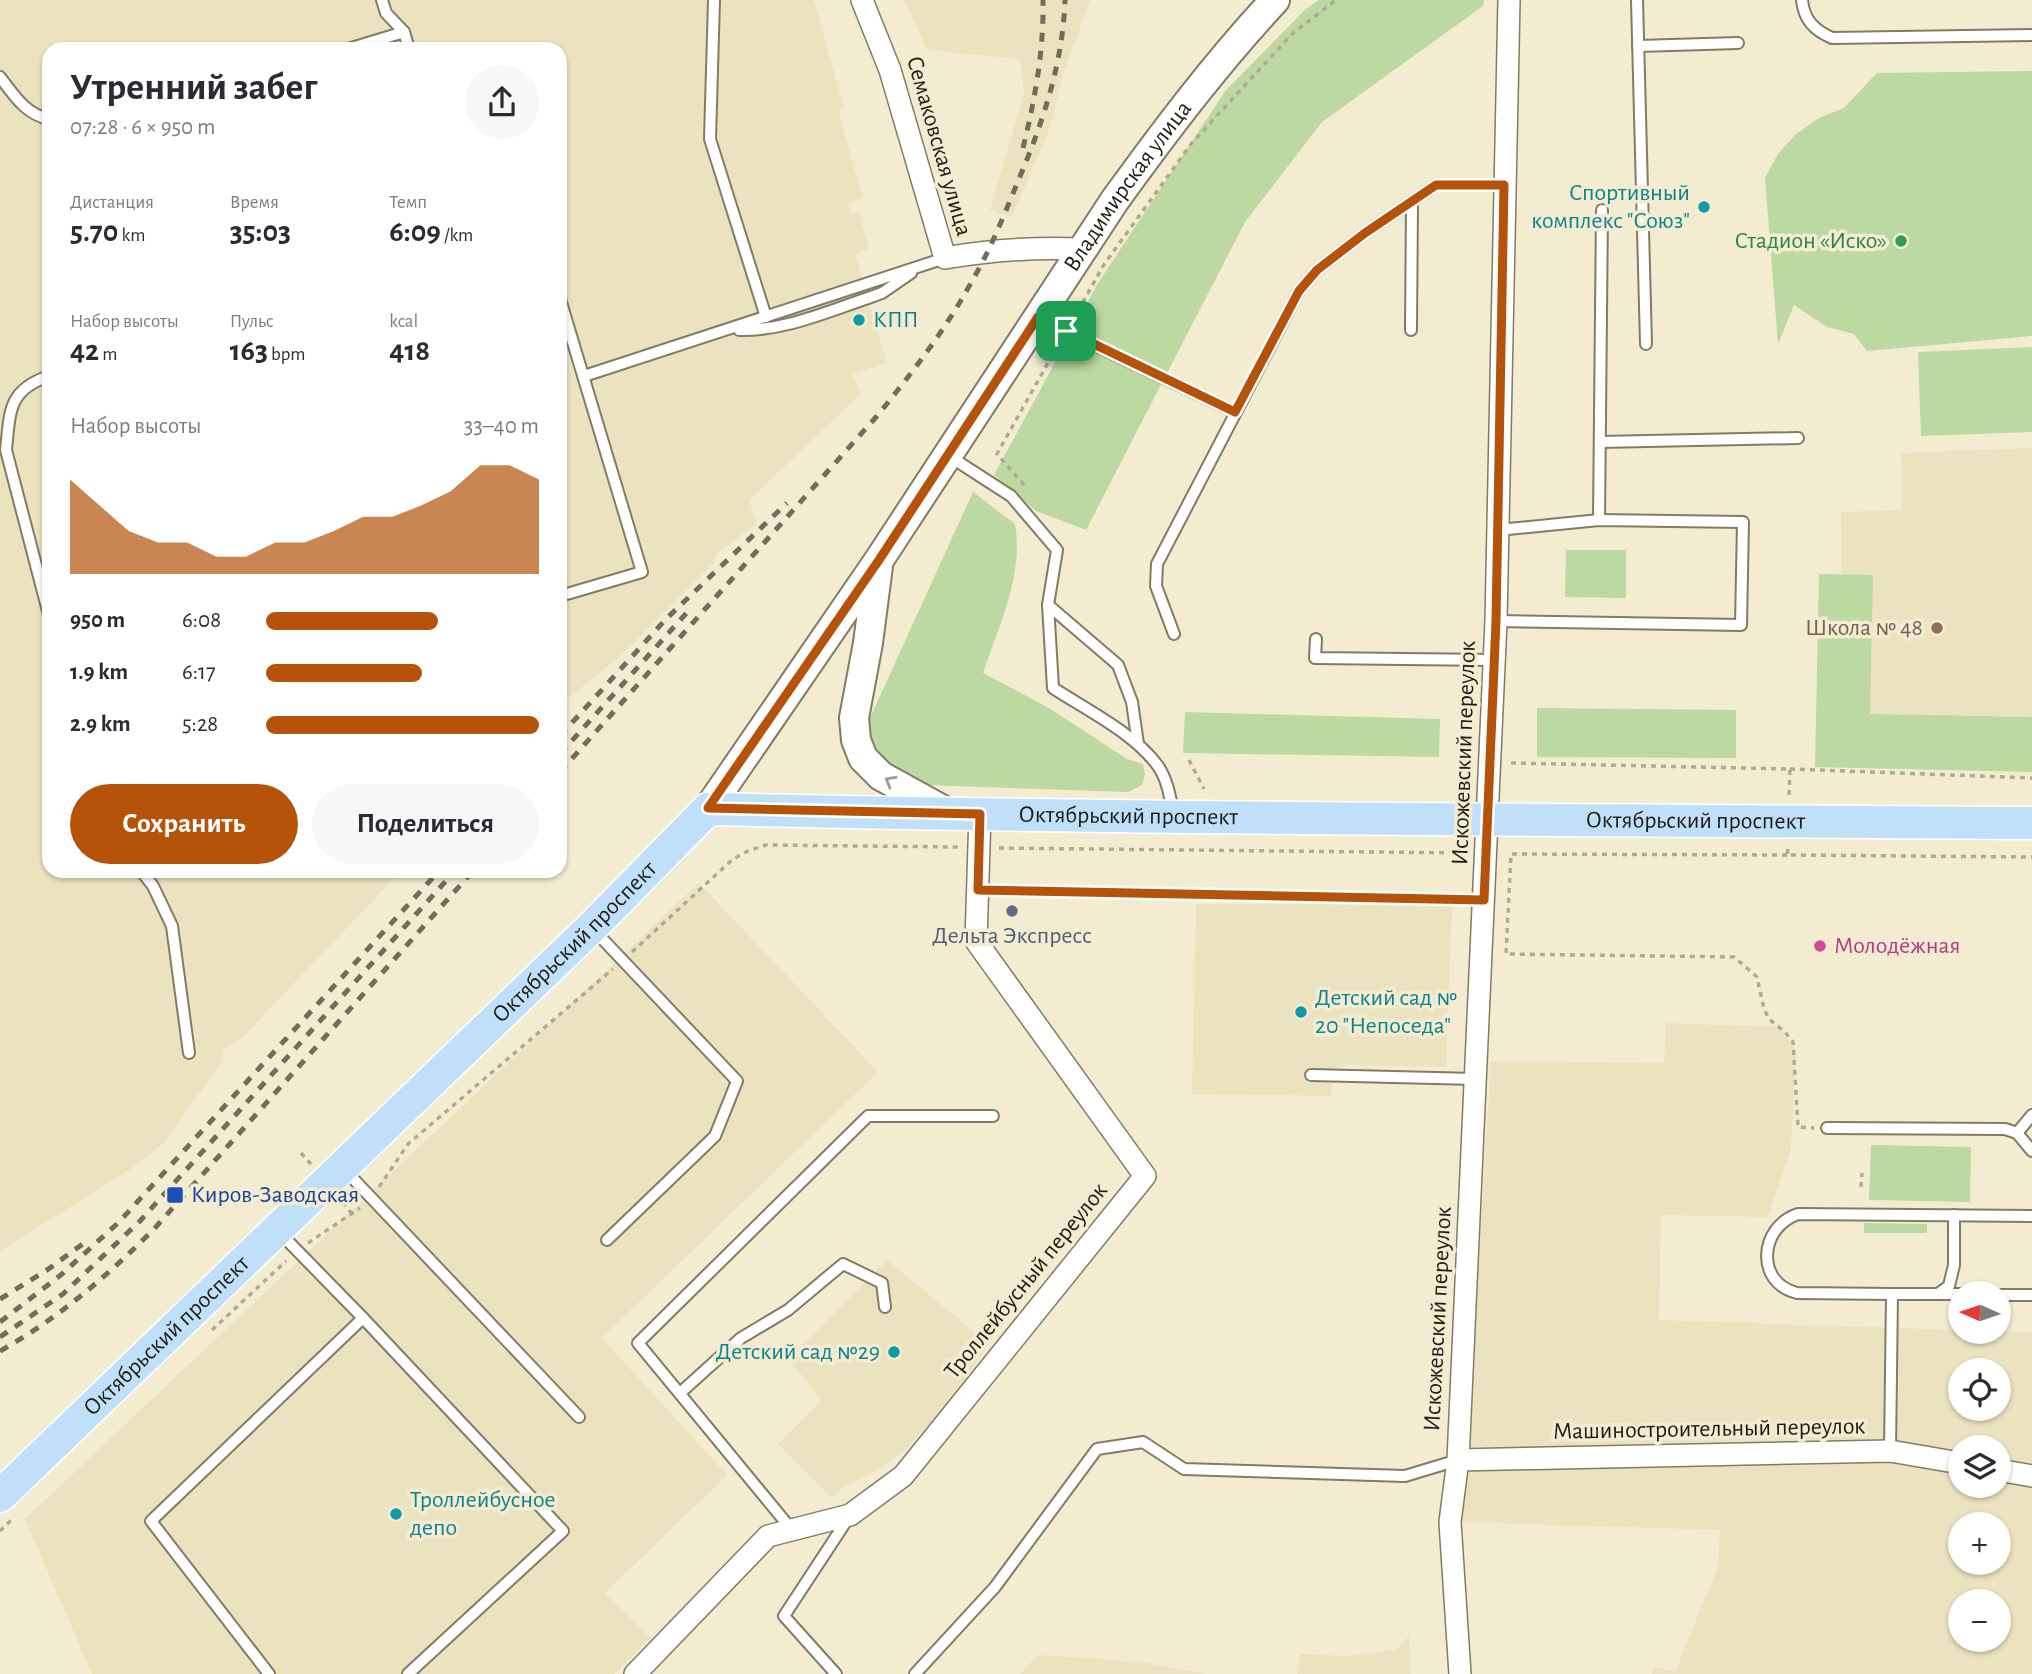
<!DOCTYPE html>
<html lang="ru">
<head>
<meta charset="utf-8">
<style>
  body { margin:0; font-family:"Alegreya Sans",sans-serif; background:#f7f7f7; color:#2b2b33; height:100vh; display:flex; flex-direction:column; font-size:26px; white-space:nowrap }
  * { box-sizing:border-box; margin:0 }
  p { font-size:23px; color:#7c7c81 }
  .icon { flex:none; width:38px; height:38px; fill:none; stroke:currentColor; stroke-width:2; stroke-linecap:round; stroke-linejoin:round }
  .map { position:relative; flex:1; overflow:hidden }
  .drawer { position:absolute; left:42px; top:42px; width:525px; height:836px; display:flex; flex-direction:column; background:#fff; border-radius:21px; box-shadow:0 2px 5px #0004 }
  .drawer>* { flex:none }
  .needle { width:46px; rotate:273deg }
  .controls { position:absolute; left:1948px; top:1281px; display:grid; gap:14px }
  .controls a { display:grid; place-items:center; width:63px; height:63px; border-radius:50%; background:#fff; box-shadow:0 2px 5px #0004; font-size:35px }
  .pin { position:absolute; display:grid; place-items:center; width:60px; height:60px; color:#fff; margin:-30px; border-radius:14px; box-shadow:0 4px 10px #0006 }
  .round { display:grid; place-items:center; flex:none; width:74px; height:74px; border-radius:37px; background:#f7f7f7 }
  .headline { display:flex; align-items:center; justify-content:space-between; height:119px; padding:0 28px }
  h1 { font-size:38px; font-weight:600; line-height:52px }
  .metrics { display:grid; grid-template-columns:repeat(3,1fr); gap:10px; height:119px; padding:7px 28px }
  .metrics div { display:grid; align-content:center }
  .metrics b { font-size:30px; font-weight:600 }
  .metrics small { font-size:19px; font-weight:400 }
  .metrics p { font-size:19px }
  .chart { height:196px; padding:14px 28px }
  .chart p { display:flex; justify-content:space-between }
  .chart svg { width:100%; height:126px; margin-top:7px; fill:#b45309; opacity:.7 }
  .cta { display:flex; gap:14px; margin-top:auto; padding:14px 28px }
  .cta a { flex:1; height:80px; border-radius:42px; background:#b45309; color:#fff; font-size:28px; font-weight:600; line-height:80px; text-align:center }
  .cta a+a { background:#f7f7f7; color:#2b2b33 }
  ul { padding:0 28px; list-style:none; font-size:23px }
  li { display:grid; grid-template-columns:112px 84px 1fr; align-items:center; height:52px }
  li i { height:18px; border-radius:9px; background:#b45309 }
  .map>svg:first-child { display:block }
</style>
</head>
<body>
<div class="map">
<svg width="2032" height="1674" viewBox="0 0 2032 1674">
  <rect width="100%" height="100%" fill="#f3ecd1"/>
  <!-- built -->
  <g fill="#ebe3bf" fill-rule="evenodd">
    <polygon points="0,0 814,0 844,108 839,110 844,132 863,198 848,202 850,214 859,212 869,249 855,253 887,363 851,374 862,393 749,500 757,523 718,552 712,565 624,653 560,705 560,49 49,49 49,872 400,872 242,1038 222,1051 223,1060 164,1143 129,1170 0,1251"/>
    <polygon points="904,0 1090,0 1063,75 1051,125 1012,217 990,210 1024,93 1020,59 927,50"/>
    <polygon points="2032,448 2032,747 1842,745 1841,512 1902,510 1901,453"/>
    <polygon points="699,883 878,1072 602,1338 727,1475 605,1593 651,1638 614,1674 92,1674 25,1519"/>
    <polygon points="1196,904 1452,905 1446,1067 1347,1065 1332,1070 1331,1096 1192,1094"/>
    <path d="M1666,1023L1778,1027L1796,1050L1791,1149L1768,1217L1661,1215L1659,1320L1960,1330V1332H2032V1674H1652L1655,1667L1675,1672L1718,1566L1720,1530L1463,1522L1491,1061L1664,1063ZM1960,1370H1998V1409H1960ZM1960,1447H1998V1486H1960ZM1960,1524H1998V1563H1960ZM1960,1601H1998V1640H1960Z"/>
    <polygon points="887,1260 989,1344 954,1396 905,1450 874,1472 842,1488 832,1498 778,1444 822,1401 789,1359"/>
    <polygon points="1409,1636 1411,1674 1297,1674 1300,1654 1346,1656 1396,1650"/>
    <polygon points="1038,1655 1142,1662 1206,1674 1020,1674"/>
  </g>
  <!-- green -->
  <g fill="#bcd9a2">
    <polygon points="1319,0 1484,0 1483,6 1322,122 1245,222 1086,530 1036,511 994,475 1098,283 1226,90 1306,9"/>
    <polygon points="2032,71 2032,336 1867,351 1854,334 1827,327 1794,305 1778,344 1765,178 1778,154 1796,134 1819,118 1844,108 1877,73"/>
    <polygon points="2032,347 2032,432 1921,436 1918,352"/>
    <path d="M973,492L1015,524C1024,574 999,626 983,673L1049,708L1127,759L1143,764L1145,775L1142,785L1128,792L925,785C889,776 868,757 870,718Z"/>
    <polygon points="1566,550 1626,550 1626,598 1565,597"/>
    <polygon points="1819,574 1873,575 1870,714 2032,717 2032,772 1815,767"/>
    <polygon points="1537,708 1736,710 1736,758 1537,757"/>
    <polygon points="1185,712 1440,719 1439,757 1183,753"/>
    <polygon points="1871,1145 1971,1147 1970,1202 1869,1200"/>
    <polygon points="1864,1223 1927,1224 1927,1233 1864,1233"/>
  </g>
  <g fill="none" stroke-linecap="round" stroke-linejoin="round">
    <defs>
      <g id="lane">
        <polyline points="382,0 386,13 404,32"/>
        <polyline points="714,0 710,139 766,317"/>
        <polyline points="1637,0 1646,344"/>
        <path d="M1802,0C1804,20 1814,30 1832,38L2032,35"/>
        <polyline points="1638,46 1738,43"/>
        <polyline points="348,49 404,32 409,49"/>
        <path d="M0,77C14,95 25,114 49,119"/>
        <polyline points="560,299 642,572 560,596"/>
        <polyline points="1040,319 1235,412"/>
        <path d="M739,330C784,331 826,312 868,298L882,293L911,273"/>
        <polyline points="1411,330 1412,203"/>
        <path d="M49,376C8,390 10,411 6,450L49,615"/>
        <polyline points="584,376 945,258"/>
        <polyline points="1600,442 1798,438"/>
        <path d="M949,456L1011,496L1057,550L1048,605L1053,688C1087,710 1134,733 1158,766C1167,779 1170,796 1173,812"/>
        <polyline points="1599,520 1602,210"/>
        <polyline points="1048,605 1118,665 1132,702 1138,744"/>
        <polyline points="1496,621 1741,625 1743,522 1599,520 1498,530"/>
        <polyline points="1174,634 1156,586 1157,564 1299,291 1317,270 1365,233 1436,185 1504,185"/>
        <polyline points="1316,639 1315,658 1494,660"/>
        <polyline points="142,872 153,886 172,926 189,1053"/>
        <polyline points="593,929 737,1081 715,1136 607,1240"/>
        <polyline points="1311,1075 1476,1079"/>
        <polyline points="1827,1128 2005,1129 2017,1133 2032,1151"/>
        <polyline points="2017,1133 2032,1115"/>
        <polyline points="343,1168 579,1417"/>
        <polyline points="280,1233 363,1318 563,1531 408,1674"/>
        <path d="M1892,1294L1797,1293C1755,1283 1759,1227 1798,1214L2032,1216"/>
        <polyline points="1940,1294 1960,1294"/>
        <polyline points="1998,1295 2032,1295"/>
        <polyline points="680,1393 741,1338 788,1310 843,1264 882,1283 885,1307"/>
        <polyline points="1890,1451 1892,1294 1938,1294 1949,1286 1954,1265 1954,1215"/>
        <polyline points="792,1530 638,1343 868,1116 993,1116"/>
        <polyline points="269,1674 151,1521 363,1318"/>
        <polyline points="836,1674 784,1616 849,1517"/>
        <polyline points="915,1674 995,1587 1097,1449 1143,1442 1184,1469 1405,1476 1458,1460"/>
      </g>
      <g id="street">
        <path d="M862,0L890,70L945,258C991,250 1035,247 1082,249"/>
        <polyline points="1458,1460 1890,1451 1960,1463"/>
        <polyline points="1998,1470 2032,1476"/>
        <polyline points="635,1674 768,1536 850,1515 903,1476 1145,1176 976,941 980,814"/>
        <polyline points="1460,1674 1450,1522 1458,1460 1496,621 1509,0"/>
      </g>
      <g id="secondary">
        <polyline points="878,566 868,643 854,718 856,740 863,758 881,776 950,814"/>
        <path id="s1" d="M708,809L879,560L1115,200C1165,131 1217,62 1275,0"/>
      </g>
      <g id="primary">
        <path id="s2" d="M0,1496L592,927L708,809C1149,819 1591,820 2032,823"/>
      </g>
    </defs>
    <!-- lane casing -->
    <use href="#lane" stroke="#817c63" stroke-width="14"/>
    <!-- street casing -->
    <use href="#street" stroke="#817c63" stroke-width="24"/>
    <!-- secondary casing -->
    <use href="#secondary" stroke="#817c63" stroke-width="32"/>
    <!-- primary casing -->
    <use href="#primary" stroke="#fff" stroke-width="35"/>
    <!-- path -->
    <g stroke="#afaa94" stroke-width="3.5" stroke-dasharray="5 5" stroke-linecap="butt">
      <polyline points="1073,320 1103,266 1191,144 1293,33 1336,0"/>
      <polyline points="1024,485 997,454 1058,345"/>
      <polyline points="1189,760 1204,789"/>
      <polyline points="1511,763 1790,769 1789,795"/>
      <polyline points="1790,769 2032,778"/>
      <polyline points="999,848 1467,853"/>
      <polyline points="1788,849 1787,855 2032,857"/>
      <polyline points="1787,855 1511,854 1506,954 1734,957 1757,977 1764,1009 1769,1019 1785,1032 1793,1042 1798,1127 1814,1128"/>
      <polyline points="997,890 1466,900"/>
      <polyline points="632,952 733,859 748,851 766,845 959,847"/>
      <polyline points="301,1153 311,1164"/>
      <polyline points="379,1187 408,1144 613,969"/>
      <polyline points="1861,1187 1862,1173"/>
      <polyline points="343,1202 352,1214"/>
      <polyline points="308,1243 360,1208"/>
      <polyline points="212,1330 286,1261"/>
      <polyline points="0,1531 11,1520"/>
    </g>
    <!-- lane -->
    <use href="#lane" stroke="#fff" stroke-width="10"/>
    <!-- street -->
    <use href="#street" stroke="#fff" stroke-width="21"/>
    <!-- secondary -->
    <use href="#secondary" stroke="#fff" stroke-width="28"/>
    <!-- primary -->
    <use href="#primary" stroke="#bfe0f8" stroke-width="32"/>
    <!-- rail -->
    <g stroke="#716d5d" stroke-width="5" stroke-dasharray="9 9" stroke-linecap="butt">
      <path d="M1023,148C1035,99 1044,50 1043,0"/>
      <polyline points="560,736 666,619 787,503"/>
      <polyline points="560,754 691,608"/>
      <path d="M560,772L877,416C912,373 946,329 972,281C992,247 1006,210 1021,174C1044,119 1063,61 1065,0"/>
      <polyline points="0,1299 47,1270 84,1243"/>
      <polyline points="0,1322 62,1274 119,1222 438,872"/>
      <polyline points="0,1337 63,1294 140,1221 454,872"/>
      <path d="M0,1351C59,1318 106,1277 154,1229L472,872"/>
    </g>
  </g>
  <!-- one-way arrows -->
  <defs><path id="oneway-chevron" d="M-2-3.5L2.5 0L-2 3.5" fill="none" stroke-width="1.6" stroke-linecap="round" stroke-linejoin="round" transform="scale(1.75)"/></defs>
  <use stroke="#9a9995" href="#oneway-chevron" transform="translate(890 781) rotate(-150)"/>
  <g fill="none" stroke-linecap="round" stroke-linejoin="round">
    <defs>
      <polygon id="route" points="1436,185 1504,185 1496,621 1484,900 978,890 980,814 708,808 879,560 1038,317 1235,412 1299,291 1317,270 1365,233"/>
    </defs>
    <!-- route casing -->
    <use href="#route" stroke="#fff" stroke-width="14"/>
    <!-- route -->
    <use href="#route" stroke="#b45309" stroke-width="9"/>
  </g>
  <!-- markers -->
  <g fill="#0f9aa8" stroke="#f3ecd1" stroke-width="2.5">
    <circle cx="1704" cy="207" r="7"/>
    <circle cx="859" cy="320" r="7"/>
    <circle cx="1301" cy="1012" r="7"/>
    <circle cx="894" cy="1352" r="7"/>
    <circle cx="396" cy="1514" r="7"/>
  </g>
  <circle fill="#2e9e5b" stroke="#f3ecd1" stroke-width="2.5" cx="1901" cy="241" r="7"/>
  <circle fill="#8d6e63" stroke="#f3ecd1" stroke-width="2.5" cx="1937" cy="628" r="7"/>
  <circle fill="#5c6f8a" stroke="#f3ecd1" stroke-width="2.5" cx="1012" cy="911" r="7"/>
  <circle fill="#d1479c" stroke="#f3ecd1" stroke-width="2.5" cx="1820" cy="946" r="7"/>
  <rect fill="#1a4fb4" stroke="#f3ecd1" stroke-width="2.5" x="166" y="1186" width="18" height="18" rx="3.5"/>
  <g text-anchor="middle" dominant-baseline="central" stroke-width="7" stroke-linejoin="round" paint-order="stroke">
    <!-- street labels -->
    <g font-size="24" fill="#1f1d13" stroke="#f3ecd1">
      <text transform="translate(939 146) rotate(74)">Семаковская улица</text>
      <text stroke="none"><textPath href="#s1" startOffset="751">Владимирская улица</textPath></text>
      <text transform="translate(1464 753) rotate(-88)">Искожевский переулок</text>
      <text stroke="none"><textPath href="#s2" startOffset="1407">Октябрьский проспект</textPath></text>
      <text stroke="none"><textPath href="#s2" startOffset="1974">Октябрьский проспект</textPath></text>
      <text stroke="none"><textPath href="#s2" startOffset="798">Октябрьский проспект</textPath></text>
      <text transform="translate(1026 1281) rotate(-51)">Троллейбусный переулок</text>
      <text transform="translate(1438 1319) rotate(-87)">Искожевский переулок</text>
      <text stroke="none"><textPath href="#s2" startOffset="231">Октябрьский проспект</textPath></text>
      <text transform="translate(1709 1429) rotate(-1)">Машиностроительный переулок</text>
    </g>
    <!-- culture labels -->
    <g font-size="24" fill="#0d838f" stroke="#f3ecd1" text-anchor="start">
      <text x="1690" y="193" text-anchor="end">Спортивный<tspan x="1690" dy="28">комплекс "Союз"</tspan></text>
      <text x="873" y="320">КПП</text>
      <text x="1315" y="998">Детский сад №<tspan x="1315" dy="28">20 "Непоседа"</tspan></text>
      <text x="880" y="1352" text-anchor="end">Детский сад №29</text>
      <text x="410" y="1500">Троллейбусное<tspan x="410" dy="28">депо</tspan></text>
    </g>
    <!-- leisure labels -->
    <g font-size="24" fill="#27864d" stroke="#f3ecd1" text-anchor="end">
      <text x="1887" y="241">Стадион «Иско»</text>
    </g>
    <!-- education labels -->
    <g font-size="24" fill="#785e54" stroke="#f3ecd1" text-anchor="end">
      <text x="1923" y="628">Школа № 48</text>
    </g>
    <!-- service labels -->
    <g font-size="24" fill="#4e5e75" stroke="#f3ecd1">
      <text x="1012" y="936">Дельта Экспресс</text>
    </g>
    <!-- hotel labels -->
    <g font-size="24" fill="#b23c85" stroke="#f3ecd1" text-anchor="start">
      <text x="1834" y="946">Молодёжная</text>
    </g>
    <!-- transit labels -->
    <g font-size="24" fill="#164399" stroke="#f3ecd1" text-anchor="start">
      <text x="191" y="1195">Киров-Заводская</text>
    </g>
  </g>
</svg>
<div class="controls">
<a><svg class="needle" viewBox="-14 -14 28 28"><path d="M0-13l5 13h-10z" fill="#e53935"/><path d="M0 13l5-13h-10z" fill="#7c7c81"/></svg></a>
<a><svg class="icon" aria-label="locate" viewBox="0 0 24 24"><circle cx="12" cy="12" r="6"/><path d="M12 2v4M12 18v4M2 12h4M18 12h4"/></svg></a>
<a><svg class="icon" aria-label="layers" viewBox="0 0 24 24"><path d="M12 4l9 5-9 5-9-5zM3 14l9 5 9-5"/></svg></a>
<a>+</a>
<a>−</a>
</div>
<div class="pin" style="left:1066px;top:331px;background:#1e9e55"><svg class="icon" aria-label="arrive" viewBox="0 0 24 24"><path d="M6 21V4h12l-3 4 3 4H6"/></svg></div>
<section class="drawer">
<div class="headline"><div><h1>Утренний забег</h1><p>07:28 · 6 × 950 m</p></div><a class="round"><svg class="icon" aria-label="share" viewBox="0 0 24 24"><path d="M12 15V3M7 8l5-5 5 5M5 13v7h14v-7"/></svg></a></div>
<div class="metrics">
<div><p>Дистанция</p><b>5.70<small> km</small></b></div>
<div><p>Время</p><b>35:03</b></div>
<div><p>Темп</p><b>6:09<small> /km</small></b></div>
</div>
<div class="metrics">
<div><p>Набор высоты</p><b>42<small> m</small></b></div>
<div><p>Пульс</p><b>163<small> bpm</small></b></div>
<div><p>kcal</p><b>418</b></div>
</div>
<div class="chart"><p><span>Набор высоты</span>33–40 m</p>
<svg viewBox="0 0 160 44" preserveAspectRatio="none"><path d="M0 44V11L10 20L20 29L30 33L40 33L50 38L60 38L70 33L80 33L90 29L100 24L110 24L120 20L130 15L140 6L150 6L160 11V44z"/></svg>
</div>
<ul>
<li><b>950 m</b>6:08<i style="width:63%"></i></li>
<li><b>1.9 km</b>6:17<i style="width:57%"></i></li>
<li><b>2.9 km</b>5:28<i style="width:100%"></i></li>
</ul>
<div class="cta"><a>Сохранить</a><a>Поделиться</a></div>
</section>
</div>
</body>
</html>
